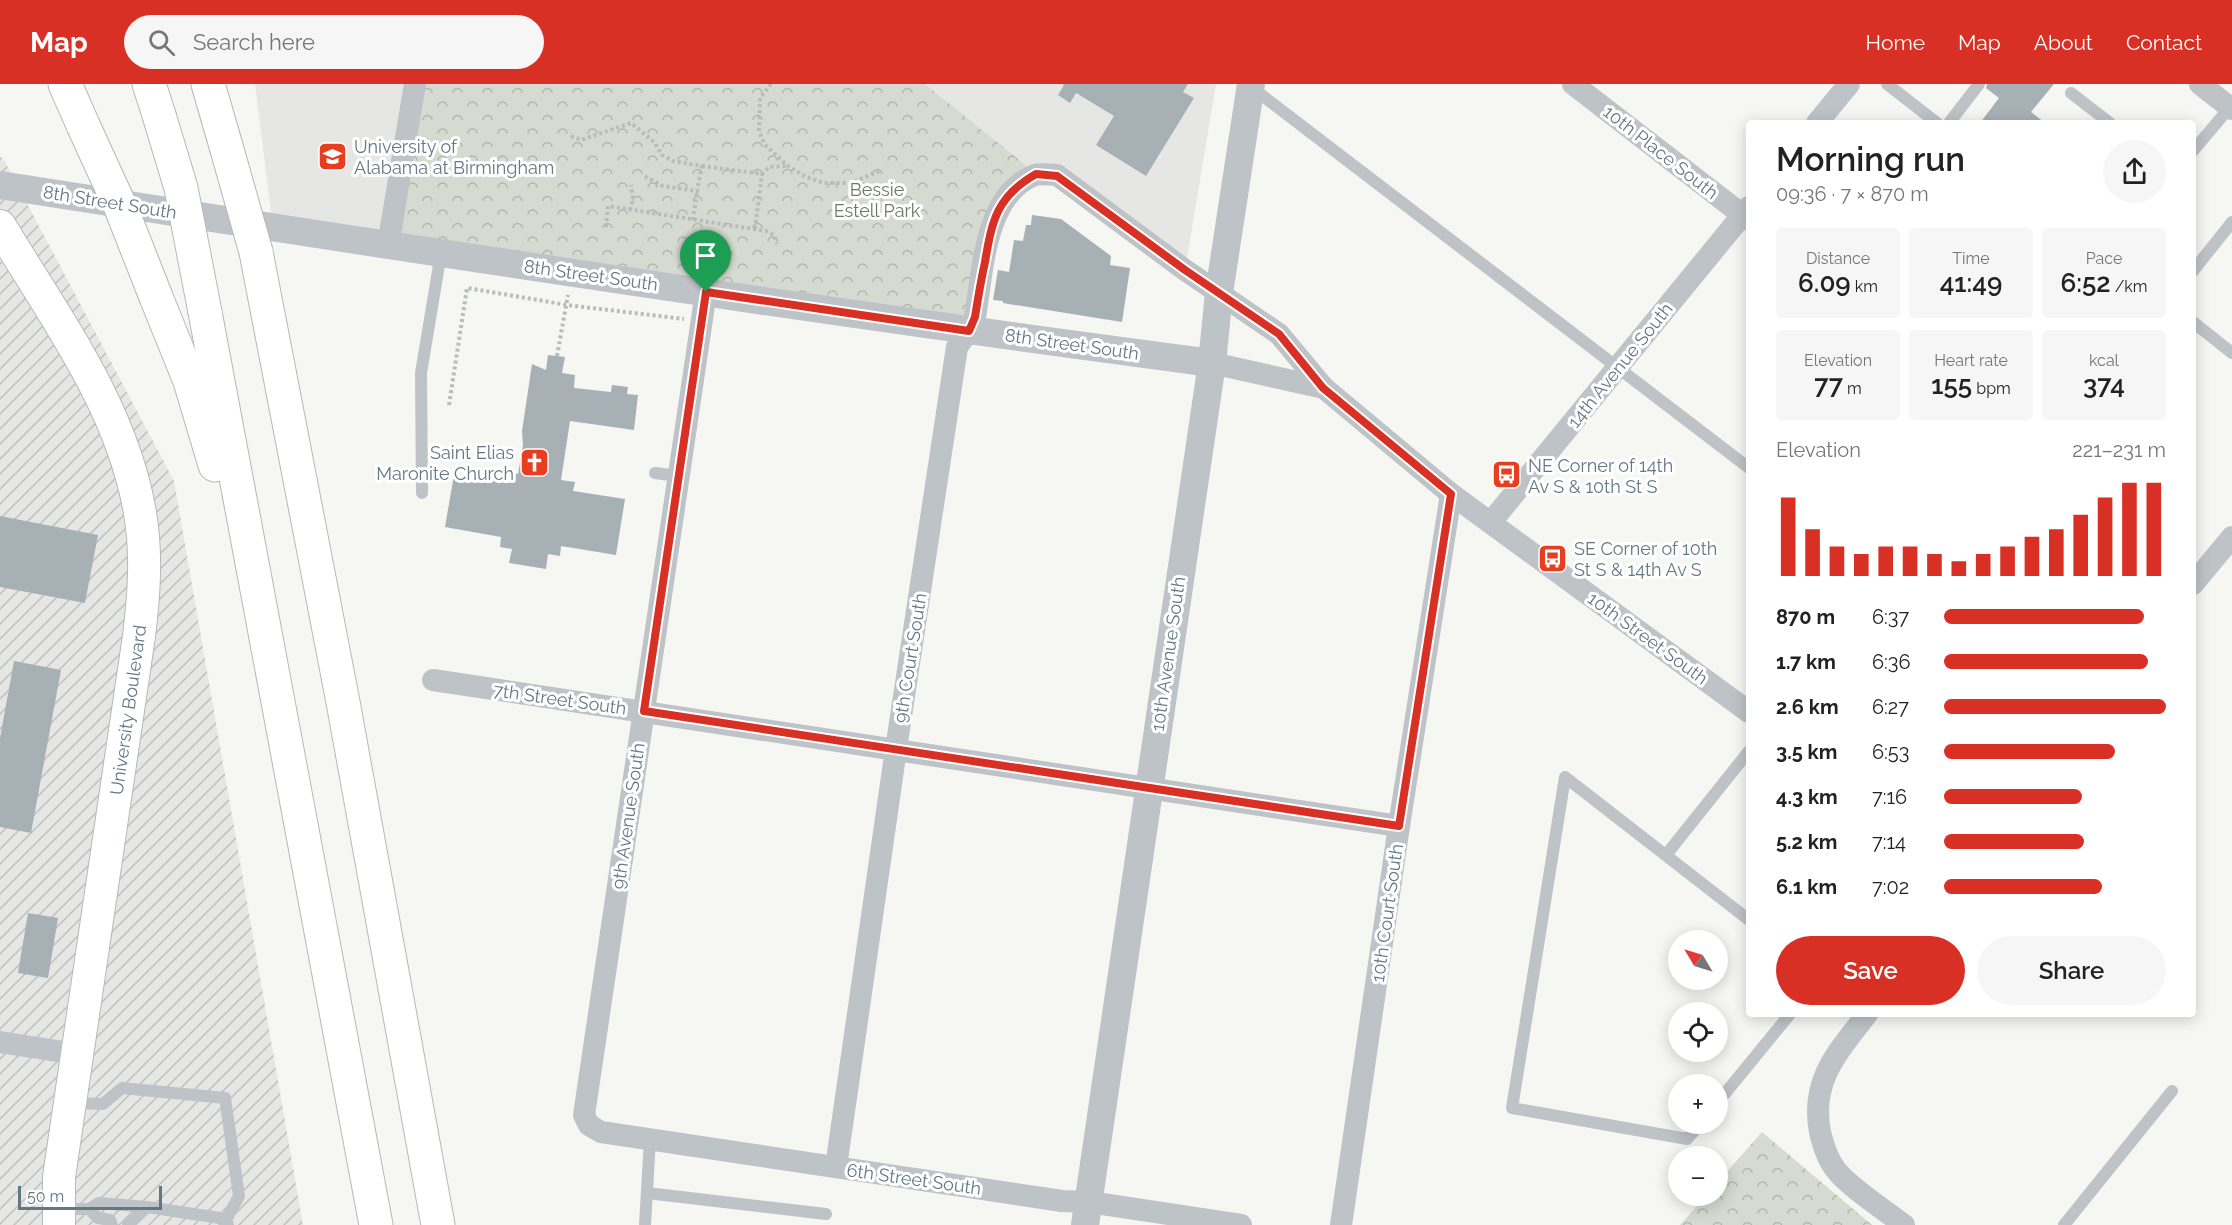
<!DOCTYPE html>
<html lang="en">
<head>
<meta charset="utf-8">
<style>
  body { margin:0; font-family:Raleway,sans-serif; background:#f6f6f6; color:#222; height:100vh; display:flex; flex-direction:column; font-size:22px; white-space:nowrap }
  * { box-sizing:border-box; margin:0 }
  p { font-size:20px; color:#767676 }
  .icon { flex:none; width:33px; height:33px; fill:none; stroke:currentColor; stroke-width:2; stroke-linecap:round; stroke-linejoin:round }
  .map { position:relative; flex:1; overflow:hidden }
  .drawer { position:absolute; left:1746px; top:36px; width:450px; height:897px; display:flex; flex-direction:column; background:#fff; border-radius:6px; box-shadow:0 3px 15px #0003 }
  .drawer>* { flex:none }
  .needle { width:39px; rotate:308deg }
  .buttons { position:absolute; left:1668px; top:846px; display:grid; gap:12px }
  .buttons a { display:grid; place-items:center; width:60px; height:60px; border-radius:50%; background:#fff; box-shadow:0 3px 15px #0003; font-size:30px }
  .scale { position:absolute; left:18px; bottom:15px; width:144px; box-sizing:border-box; padding-left:6px; border:3px solid #647884; border-top:0; font-size:16px; line-height:21px; white-space:nowrap; color:#647884; -webkit-text-stroke:4px #fff; paint-order:stroke }
  .pin { position:absolute; display:grid; place-items:center; width:51px; height:51px; color:#fff; margin:-62px -26px; border-radius:50% 50% 50% 0; rotate:-45deg; box-shadow:0 0 6px #0007 }
  .pin .icon { rotate:45deg }
  .round { display:grid; place-items:center; flex:none; width:63px; height:63px; border-radius:32px; background:#f6f6f6 }
  .headline { display:flex; align-items:center; justify-content:space-between; height:102px; padding:0 30px }
  h1 { font-size:33px; font-weight:600; line-height:45px }
  .metrics { display:grid; grid-template-columns:repeat(3,1fr); gap:9px; height:102px; padding:6px 30px }
  .metrics div { display:grid; align-content:center; border-radius:6px; background:#f6f6f6; text-align:center }
  .metrics b { font-size:26px; font-weight:600 }
  .metrics small { font-size:16px; font-weight:400 }
  .metrics p { font-size:16px }
  .chart { height:168px; padding:12px 30px }
  .chart p { display:flex; justify-content:space-between }
  .chart svg { width:100%; height:108px; margin-top:6px; stroke:#d93025; stroke-width:6 }
  .primary-button { display:flex; gap:12px; margin-top:auto; padding:12px 30px }
  .primary-button a { flex:1; height:69px; border-radius:36px; background:#d93025; color:#fff; font-size:24px; font-weight:600; line-height:69px; text-align:center }
  .primary-button a+a { background:#f6f6f6; color:#222 }
  ul { padding:0 30px; list-style:none; font-size:20px }
  li { display:grid; grid-template-columns:96px 72px 1fr; align-items:center; height:45px }
  li i { height:15px; border-radius:8px; background:#d93025 }
  header { display:flex; align-items:center; gap:36px; box-sizing:border-box; height:84px; padding:0 30px; background:#d93025; color:#fff }
  header strong { font-size:28px }
  nav { display:flex; gap:33px; margin-inline-start:auto; font-size:21px }
  .search { width:420px; height:54px; background:#f6f6f6; display:flex; align-items:center; gap:15px; box-sizing:border-box; padding:0 21px; border-radius:33px; color:#767676; font-size:22px }
  .map>svg:first-child { display:block }
</style>
</head>
<body>
<header>
<strong>Map</strong>
<div class="search"><svg class="icon" aria-label="search" viewBox="0 0 24 24"><circle cx="10" cy="10" r="6"/><path d="M15 15l6 6"/></svg>Search here</div>
<nav><a>Home</a><a>Map</a><a>About</a><a>Contact</a></nav>
</header>
<div class="map">
<svg width="2232" height="1141" viewBox="0 0 2232 1141">
  <defs>
    <pattern id="industrial-furrows" width="10" height="10" patternUnits="userSpaceOnUse" patternTransform="scale(1.5)"><rect width="10" height="10" fill="#e6e7e5"/><path d="M-1 1l2-2M0 10L10 0M9 11l2-2" fill="none" stroke="#bec0bf"/></pattern>
    <pattern id="forest-crowns" width="20" height="18" patternUnits="userSpaceOnUse" patternTransform="scale(1.5)"><rect width="20" height="18" fill="#d6dbd1"/><path d="M2 6a3 3 0 1 1 6 0M12 15a3 3 0 1 1 6 0" fill="none" stroke="#b1b6af"/></pattern>
  </defs>
  <rect width="100%" height="100%" fill="#f6f6f2"/>
  <!-- built -->
  <g fill="#e6e7e5">
    <polygon points="255,0 415,0 388,161 273,144"/>
    <polygon points="925,0 1216,0 1185,186 1037,90"/>
  </g>
  <!-- industrial -->
  <polygon fill="url(#industrial-furrows)" points="0,72 4,76 174,397 303,1141 0,1141"/>
  <!-- forest -->
  <g fill="url(#forest-crowns)">
    <polygon points="415,0 925,0 1037,90 1010,108 969,247 388,161"/>
    <polygon points="1762,1048 1872,1141 1680,1141 1706,1112 1718,1112 1718,1098"/>
  </g>
  <!-- building -->
  <g fill="#a7b1b5">
    <polygon points="1062,0 1188,0 1183,8 1194,14 1146,92 1096,61 1114,32 1076,9 1070,19 1058,11 1064,1"/>
    <polygon points="1987,0 2054,0 2031,28 2045,39 1980,39 1999,14 1986,4"/>
    <polygon points="1032,131 1061,135 1111,172 1110,181 1130,184 1122,238 1003,219 1003,217 993,216 998,186 1009,188 1014,156 1023,157 1026,141 1031,141"/>
    <polygon points="548,271 565,273 562,289 575,291 574,304 611,308 612,301 628,303 627,310 638,311 634,346 570,337 561,396 575,398 573,407 625,415 616,471 561,462 560,472 548,470 546,485 509,479 512,465 500,463 501,453 445,443 454,391 509,399 510,388 518,390 523,361 522,347 532,280 546,286"/>
    <polygon points="0,432 98,451 85,519 0,503"/>
    <polygon points="14,577 61,586 31,749 0,743 0,654"/>
    <polygon points="28,829 58,834 48,894 18,889"/>
  </g>
  <g fill="none" stroke-linecap="round" stroke-linejoin="round">
    <defs>
      <path id="secondary" d="M0,142C54,232 122,322 140,429C147,470 144,511 139,552L59,1093V1141"/>
      <g id="motorway">
        <polyline points="65,0 83,41"/>
        <polyline points="149,0 159,31"/>
        <polyline points="208,0 226,62"/>
        <polyline points="256,168 343,618 438,1141"/>
        <polyline points="156,213 190,297 215,381"/>
        <polyline points="205,228 376,1141"/>
      </g>
    </defs>
    <!-- secondary casing -->
    <use href="#secondary" stroke="#b3b9bd" stroke-width="34"/>
    <!-- motorway casing -->
    <use href="#motorway" stroke="#b4b8bb" stroke-width="35"/>
    <!-- path -->
    <g stroke="#b8bcbe" stroke-width="4" stroke-dasharray="3 3" stroke-linecap="butt">
      <polyline points="771,0 760,14 759,48 765,61 788,82 806,93 824,99 851,99 882,86"/>
      <polyline points="571,52 581,56 631,39 654,58 662,71 673,77 702,82 697,107 663,102 644,92"/>
      <polyline points="702,82 762,90 769,83 787,82"/>
      <polyline points="630,126 633,116 631,101"/>
      <polyline points="693,136 697,107"/>
      <polyline points="606,143 608,122 766,147 774,151 777,160"/>
      <polyline points="755,145 762,90"/>
      <polyline points="557,272 568,211"/>
      <polyline points="449,321 467,204 567,221 684,235"/>
    </g>
    <!-- service -->
    <g stroke="#bec3c7" stroke-width="12">
      <polyline points="1887,0 1937,39"/>
      <polyline points="1251,3 1749,384"/>
      <polyline points="2071,9 2110,39"/>
      <polyline points="1949,39 1979,0"/>
      <polyline points="2193,67 2230,23"/>
      <polyline points="2193,187 2232,138"/>
      <polyline points="2193,238 2232,269"/>
      <polyline points="655,389 678,392"/>
      <polyline points="422,409 421,289 441,169"/>
      <polyline points="1666,771 1749,667"/>
      <polyline points="1718,1018 1790,930"/>
      <polyline points="70,1019 103,1020 122,1004 225,1014 239,1112 225,1138"/>
      <polyline points="1700,1040 1687,1055 1512,1024 1565,693 1749,836"/>
      <polyline points="647,1109 826,1130"/>
      <polyline points="60,1125 89,1125 99,1119 147,1123"/>
      <polyline points="89,1125 98,1134 110,1136 112,1141"/>
      <polyline points="128,1141 147,1123 220,1134 228,1141"/>
      <polyline points="645,1141 650,1055"/>
      <polyline points="2064,1141 2172,1007"/>
    </g>
    <!-- minor -->
    <g stroke="#bec3c7" stroke-width="22">
      <polyline points="1573,0 1749,136"/>
      <polyline points="2200,0 2232,25"/>
      <polyline points="1817,39 1849,0"/>
      <polyline points="388,161 415,0"/>
      <polyline points="706,208 584,1031 589,1041 601,1048 1062,1117 1089,1118 1241,1141"/>
      <polyline points="1212,279 1324,304"/>
      <polyline points="1491,438 1749,123"/>
      <polyline points="2193,500 2232,453"/>
      <polyline points="433,596 1399,742"/>
      <path d="M1867,930C1838,968 1810,996 1820,1048C1823,1061 1828,1076 1836,1086C1849,1103 1886,1127 1904,1141"/>
      <polyline points="0,958 77,970"/>
      <path d="M836,1083L896,665L957,263L969,247L975,233C983,188 984,110 1035,91C1041,89 1050,91 1057,91L1185,186L1279,250L1324,304L1451,410L1749,628"/>
      <polyline points="1341,1141 1399,742 1451,410"/>
    </g>
    <!-- tertiary -->
    <g stroke="#bec3c7" stroke-width="28">
      <path d="M0,101C404,164 807,226 1212,279"/>
      <polyline points="1085,1141 1212,279 1219,209 1251,0"/>
    </g>
    <!-- secondary -->
    <use href="#secondary" stroke="#fff" stroke-width="32"/>
    <!-- motorway -->
    <use href="#motorway" stroke="#fff" stroke-width="33"/>
    <defs>
      <g id="motorway-bridge">
        <polyline points="159,31 181,104 205,228"/>
        <polyline points="83,41 121,124 156,213"/>
        <polyline points="226,62 256,168"/>
      </g>
    </defs>
    <!-- motorway-bridge casing -->
    <use href="#motorway-bridge" stroke="#b4b8bb" stroke-width="35" stroke-linecap="butt"/>
    <!-- motorway-bridge -->
    <use href="#motorway-bridge" stroke="#fff" stroke-width="33"/>
  </g>
  <g fill="none" stroke-linecap="round" stroke-linejoin="round">
    <defs>
      <path id="route" d="M1036,90L1057,92L1185,186L1279,250L1323,304L1451,410L1399,742L644,627L706,208L969,247L975,233C978,214 981,196 985,178C992,136 997,112 1036,90Z"/>
    </defs>
    <!-- route casing -->
    <use href="#route" stroke="#fff" stroke-width="12"/>
    <!-- route -->
    <use href="#route" stroke="#d93025" stroke-width="8"/>
  </g>
  <!-- icons -->
  <defs>
    <symbol id="university-square" viewBox="-11 -11 22 22"><rect x="-9" y="-9" width="18" height="18" rx="4" fill="#e73e21" stroke="#fff"/><path d="M0-5L7-2L0 1L-7-2ZM-4 1L0 2.5L4 1V4Q0 6-4 4Z" fill="#fff"/></symbol>
    <symbol id="church-square" viewBox="-11 -11 22 22"><rect x="-9" y="-9" width="18" height="18" rx="4" fill="#e73e21" stroke="#fff"/><path d="M-1.2-6h2.4v3.5h3.3v2.4h-3.3V6h-2.4V-.1h-3.3v-2.4h3.3Z" fill="#fff"/></symbol>
    <symbol id="bus-square" viewBox="-11 -11 22 22"><rect x="-9" y="-9" width="18" height="18" rx="4" fill="#e73e21" stroke="#fff"/><path d="M-5-6H5V4H4V6H2V4H-2V6H-4V4H-5ZM-3.5-4V0h7V-4ZM-3.5 1.2v1.5H-2V1.2ZM2 1.2v1.5H3.5V1.2Z" fill="#fff"/></symbol>
  </defs>
  <g fill-rule="evenodd">
    <use href="#university-square" x="316" y="56" width="33" height="33"/>
    <use href="#church-square" x="518" y="362" width="33" height="33"/>
    <use href="#bus-square" x="1490" y="374" width="33" height="33"/>
    <use href="#bus-square" x="1536" y="458" width="33" height="33"/>
  </g>
  <g text-anchor="middle" dominant-baseline="central" stroke-width="6" stroke-linejoin="round" paint-order="stroke">
    <!-- poi labels -->
    <g font-size="18" fill="#647884" stroke="#fff" text-anchor="start">
      <text x="354" y="62">University of<tspan x="354" dy="21">Alabama at Birmingham</tspan></text>
      <text x="514" y="368" text-anchor="end">Saint Elias<tspan x="514" dy="21">Maronite Church</tspan></text>
      <text x="1528" y="381">NE Corner of 14th<tspan x="1528" dy="21">Av S &amp; 10th St S</tspan></text>
      <text x="1574" y="464">SE Corner of 10th<tspan x="1574" dy="21">St S &amp; 14th Av S</tspan></text>
    </g>
    <!-- street labels -->
    <g font-size="18" fill="#647884" stroke="#fff">
      <text transform="translate(1661 68) rotate(38)">10th Place South</text>
      <text transform="translate(110 118) rotate(9)">8th Street South</text>
      <text transform="translate(591 191) rotate(8)">8th Street South</text>
      <text transform="translate(1072 260) rotate(8)">8th Street South</text>
      <text transform="translate(1620 281) rotate(-51)">14th Avenue South</text>
      <text transform="translate(1648 554) rotate(36)">10th Street South</text>
      <text transform="translate(1168 570) rotate(-82)">10th Avenue South</text>
      <text transform="translate(910 574) rotate(-81)">9th Court South</text>
      <text transform="translate(560 615) rotate(8)">7th Street South</text>
      <text transform="translate(128 626) rotate(-82)">University Boulevard</text>
      <text transform="translate(628 732) rotate(-82)">9th Avenue South</text>
      <text transform="translate(1387 829) rotate(-82)">10th Court South</text>
      <text transform="translate(914 1095) rotate(8)">6th Street South</text>
    </g>
    <!-- park labels -->
    <g font-size="18" fill="#6a7b63" stroke="#fff">
      <text x="877" y="105">Bessie<tspan x="877" dy="21">Estell Park</tspan></text>
    </g>
  </g>
</svg>
<div class="buttons">
<a><svg class="needle" viewBox="-14 -14 28 28"><path d="M0-13l5 13h-10z" fill="#e53935"/><path d="M0 13l5-13h-10z" fill="#767676"/></svg></a>
<a><svg class="icon" aria-label="locate" viewBox="0 0 24 24"><circle cx="12" cy="12" r="6"/><path d="M12 2v4M12 18v4M2 12h4M18 12h4"/></svg></a>
<a>+</a>
<a>−</a>
</div>
<div class="scale">50 m</div>
<div class="pin" style="left:706px;top:208px;background:#1e9e55"><svg class="icon" aria-label="arrive" viewBox="0 0 24 24"><path d="M6 21V4h12l-3 4 3 4H6"/></svg></div>
<section class="drawer">
<div class="headline"><div><h1>Morning run</h1><p>09:36 · 7 × 870 m</p></div><a class="round"><svg class="icon" aria-label="share" viewBox="0 0 24 24"><path d="M12 15V3M7 8l5-5 5 5M5 13v7h14v-7"/></svg></a></div>
<div class="metrics">
<div><p>Distance</p><b>6.09<small> km</small></b></div>
<div><p>Time</p><b>41:49</b></div>
<div><p>Pace</p><b>6:52<small> /km</small></b></div>
</div>
<div class="metrics">
<div><p>Elevation</p><b>77<small> m</small></b></div>
<div><p>Heart rate</p><b>155<small> bpm</small></b></div>
<div><p>kcal</p><b>374</b></div>
</div>
<div class="chart"><p><span>Elevation</span>221–231 m</p>
<svg viewBox="0 0 160 44" preserveAspectRatio="none"><path d="M5 44V12M15 44V25M25 44V32M35 44V35M45 44V32M55 44V32M65 44V35M75 44V38M85 44V35M95 44V32M105 44V28M115 44V25M125 44V19M135 44V12M145 44V6M155 44V6"/></svg>
</div>
<ul>
<li><b>870 m</b>6:37<i style="width:90%"></i></li>
<li><b>1.7 km</b>6:36<i style="width:92%"></i></li>
<li><b>2.6 km</b>6:27<i style="width:100%"></i></li>
<li><b>3.5 km</b>6:53<i style="width:77%"></i></li>
<li><b>4.3 km</b>7:16<i style="width:62%"></i></li>
<li><b>5.2 km</b>7:14<i style="width:63%"></i></li>
<li><b>6.1 km</b>7:02<i style="width:71%"></i></li>
</ul>
<div class="primary-button"><a>Save</a><a>Share</a></div>
</section>
</div>
</body>
</html>
